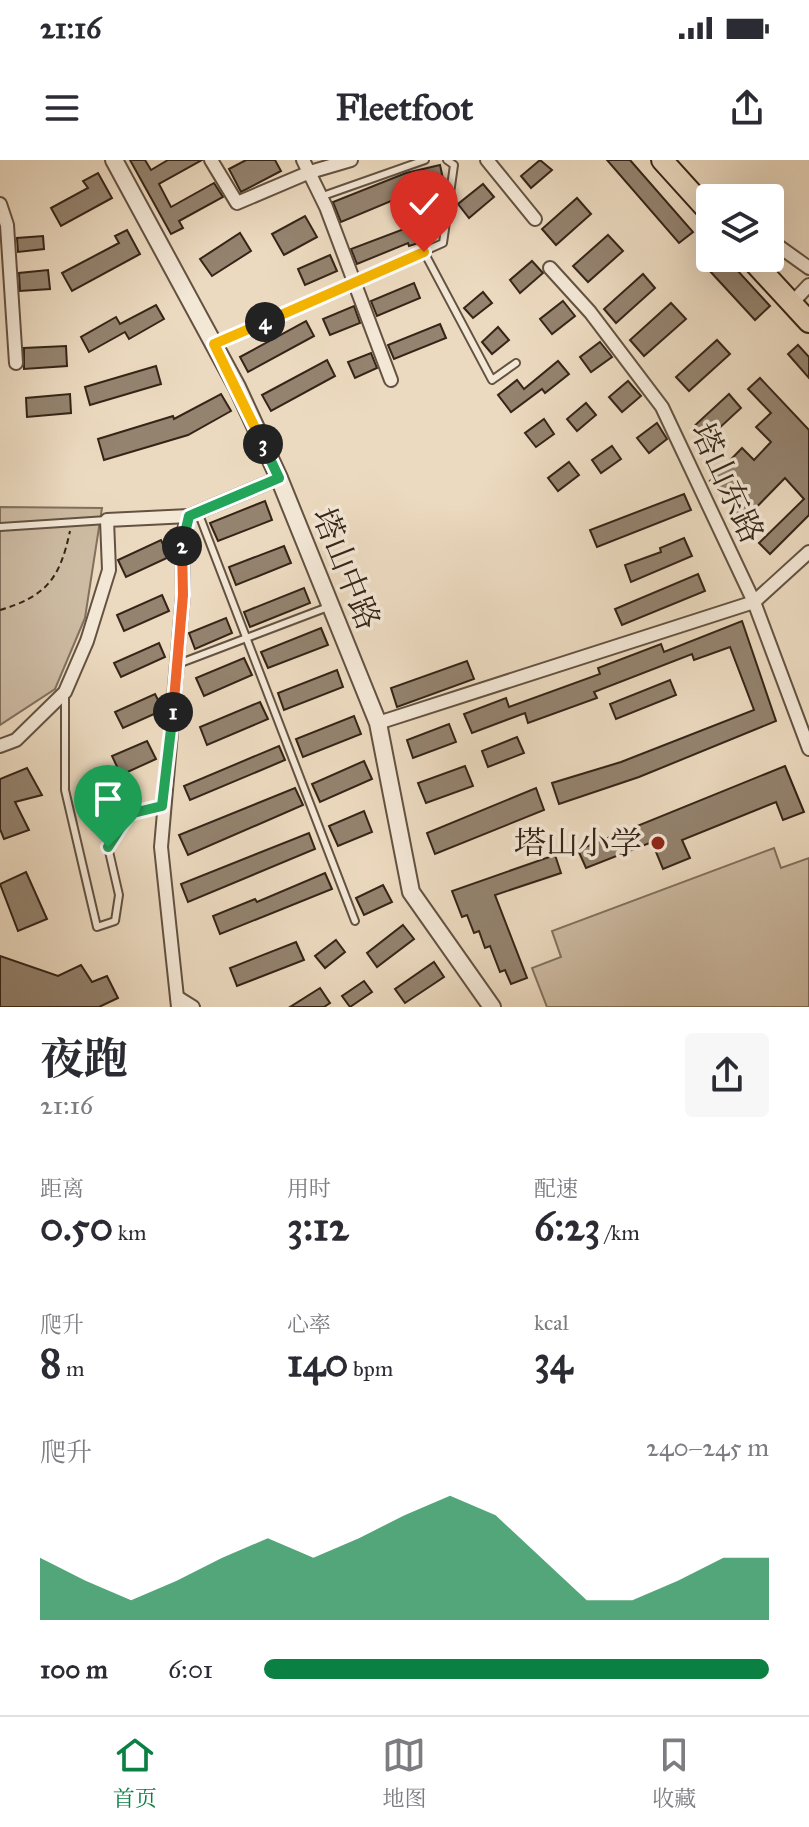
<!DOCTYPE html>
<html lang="zh">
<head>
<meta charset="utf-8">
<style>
  body { margin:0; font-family:"IM FELL Great Primer","Noto Serif SC",serif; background:#f7f7f7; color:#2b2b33; height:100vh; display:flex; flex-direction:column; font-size:30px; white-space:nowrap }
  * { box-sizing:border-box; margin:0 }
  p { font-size:26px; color:#7c7c81 }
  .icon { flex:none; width:44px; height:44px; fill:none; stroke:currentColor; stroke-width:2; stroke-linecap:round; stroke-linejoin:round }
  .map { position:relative; height:847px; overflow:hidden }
  .sheet { display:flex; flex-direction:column; background:#fff; flex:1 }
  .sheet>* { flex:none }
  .buttons { position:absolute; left:696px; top:24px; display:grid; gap:16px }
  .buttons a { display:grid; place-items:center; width:88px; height:88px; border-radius:8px; background:#fff; box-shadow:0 8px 32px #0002; font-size:40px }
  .pin { position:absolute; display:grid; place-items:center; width:68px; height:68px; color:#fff; margin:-82px -34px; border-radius:50% 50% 50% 0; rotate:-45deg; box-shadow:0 0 8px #0007 }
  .pin .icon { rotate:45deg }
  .km { position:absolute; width:40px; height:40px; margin:-20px; border-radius:50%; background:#222; color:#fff; font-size:22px; line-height:40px; text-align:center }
  .round { display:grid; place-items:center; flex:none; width:84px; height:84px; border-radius:8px; background:#f7f7f7 }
  .overview { display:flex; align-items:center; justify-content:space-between; height:136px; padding:0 40px }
  h1 { font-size:44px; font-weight:700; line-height:60px }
  .metrics { display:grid; grid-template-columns:repeat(3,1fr); gap:12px; height:136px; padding:8px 40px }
  .metrics div { display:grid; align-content:center }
  .metrics b { font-size:40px; font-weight:700 }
  .metrics small { font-size:22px; font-weight:400 }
  .metrics p { font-size:22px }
  .chart { height:224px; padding:16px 40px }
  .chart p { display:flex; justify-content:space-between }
  .chart svg { width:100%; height:144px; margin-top:8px; fill:#0b8043; opacity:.7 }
  ul { padding:0 40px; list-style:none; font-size:26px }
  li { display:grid; grid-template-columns:128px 96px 1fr; align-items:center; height:60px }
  li i { height:20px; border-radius:10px; background:#0b8043 }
  .status { display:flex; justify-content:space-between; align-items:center; height:56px; padding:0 40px; background:#fff; direction:ltr }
  .status svg { height:22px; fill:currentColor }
  header { display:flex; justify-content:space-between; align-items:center; height:104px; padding:0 40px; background:#fff; font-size:36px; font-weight:700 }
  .tabs { display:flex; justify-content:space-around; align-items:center; height:112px; border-top:2px solid #e1e1e2; background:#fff; font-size:22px; color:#7c7c81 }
  .tabs a { display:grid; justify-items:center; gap:4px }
  .tabs .on { color:#0b8043 }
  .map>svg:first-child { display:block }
</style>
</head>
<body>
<div class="status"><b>21:16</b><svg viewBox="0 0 49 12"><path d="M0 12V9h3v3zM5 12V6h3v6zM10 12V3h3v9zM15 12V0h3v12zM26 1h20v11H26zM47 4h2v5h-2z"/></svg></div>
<header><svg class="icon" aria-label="menu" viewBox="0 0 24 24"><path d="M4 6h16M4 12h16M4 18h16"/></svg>Fleetfoot<svg class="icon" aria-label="share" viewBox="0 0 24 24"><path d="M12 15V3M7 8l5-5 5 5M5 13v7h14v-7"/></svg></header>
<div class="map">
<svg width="809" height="847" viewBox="0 0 809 847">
  <rect width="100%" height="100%" fill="#ecdac0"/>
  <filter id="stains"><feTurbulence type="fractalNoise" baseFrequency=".0025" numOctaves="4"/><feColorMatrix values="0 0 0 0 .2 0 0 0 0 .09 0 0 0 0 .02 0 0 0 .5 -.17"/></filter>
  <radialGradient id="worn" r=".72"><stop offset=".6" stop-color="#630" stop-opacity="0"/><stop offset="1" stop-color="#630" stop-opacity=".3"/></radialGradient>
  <!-- green -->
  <g fill="#cdbba3" stroke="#81705d" stroke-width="2">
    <polygon points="0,347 102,348 85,458 55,529 0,565"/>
    <polygon points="774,688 781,708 809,698 809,847 547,847 532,808 561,797 552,771"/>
  </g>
  <!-- building -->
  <g fill="#94836f" stroke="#352417" stroke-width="2">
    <polygon points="130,0 145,0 151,10 168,0 202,0 159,24 171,47 214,23 223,37 179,61 183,68 171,74"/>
    <polygon points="246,0 275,0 281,11 241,32 229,9"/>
    <polygon points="540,0 552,10 531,28 521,16"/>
    <polygon points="607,0 630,0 693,72 679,83"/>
    <polygon points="440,5 445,28 424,34 422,28 341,62 333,42 406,13"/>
    <polygon points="98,13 112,38 61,66 51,48 88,28 83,21"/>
    <polygon points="483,24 494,37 469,58 458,44"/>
    <polygon points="577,38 591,54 556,85 542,69"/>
    <polygon points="305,56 317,77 284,95 272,74"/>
    <polygon points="425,61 431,79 409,86 408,83 357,104 351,89"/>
    <polygon points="127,70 140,94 72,131 62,113 119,83 115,76"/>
    <polygon points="240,73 251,91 212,116 200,99"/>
    <polygon points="608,75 623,91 588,122 573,106"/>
    <polygon points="43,76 44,89 18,92 17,78"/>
    <polygon points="330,95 337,111 305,125 298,109"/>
    <polygon points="721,98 726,98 770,146 755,160 708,109"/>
    <polygon points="532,101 543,113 520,133 510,120"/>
    <polygon points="48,110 50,129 20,131 19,113"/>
    <polygon points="643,114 655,128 616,163 604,149"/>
    <polygon points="414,123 420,138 377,156 371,141"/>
    <polygon points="483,132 492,143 473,158 464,148"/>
    <polygon points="563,141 575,156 552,174 540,159"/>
    <polygon points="671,143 686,159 644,196 630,180"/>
    <polygon points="156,145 164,159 129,179 125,172 89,192 81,177 116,157 120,164"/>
    <polygon points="354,146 360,163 330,175 323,159"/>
    <polygon points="306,161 314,176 248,212 240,197"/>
    <polygon points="440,164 446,178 394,199 388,185"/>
    <polygon points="498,167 509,180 492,194 482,182"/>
    <polygon points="717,180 730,194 689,231 676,217"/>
    <polygon points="600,182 612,197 591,212 580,197"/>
    <polygon points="798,185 809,197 809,218 788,194"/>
    <polygon points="66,186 67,206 24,209 24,188"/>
    <polygon points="371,193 377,208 355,218 348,202"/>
    <polygon points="327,200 335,216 271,251 262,235"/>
    <polygon points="558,201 569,214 545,233 542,229 511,252 498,235 517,220 524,229"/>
    <polygon points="156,206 161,224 90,245 85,227"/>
    <polygon points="760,218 809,270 809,355 770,394 759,383 804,339 785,318 740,364 729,353 735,346 710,321 742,288 754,300 771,282 756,267 771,253 748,229"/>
    <polygon points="628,221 641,236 622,252 609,237"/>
    <polygon points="70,234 71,253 27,257 26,238"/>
    <polygon points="221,234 231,251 188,275 104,300 98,279 173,256 174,259"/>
    <polygon points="729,234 741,248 703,283 691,269"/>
    <polygon points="586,243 596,255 577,271 567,259"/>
    <polygon points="544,259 554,274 536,287 525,273"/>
    <polygon points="657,263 667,279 649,293 637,278"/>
    <polygon points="612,286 621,299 601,313 592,300"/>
    <polygon points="569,302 579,315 558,331 548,318"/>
    <polygon points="684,334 691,350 597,387 590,370"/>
    <polygon points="265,341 272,360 218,381 210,363"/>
    <polygon points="684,378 692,396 631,422 625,405 661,392 660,388"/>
    <polygon points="161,380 169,397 126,417 118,400"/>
    <polygon points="284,386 291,403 236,425 229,407"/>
    <polygon points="698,414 705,431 622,465 615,449"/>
    <polygon points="304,428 310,443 250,467 244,452"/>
    <polygon points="162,435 169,451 124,471 117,455"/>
    <polygon points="226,458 232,473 195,489 189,473"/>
    <polygon points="742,461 776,561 639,617 559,644 552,623 621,602 754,550 730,487 694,500 692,494 594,532 597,538 528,563 525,553 472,573 464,554 506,538 509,547 600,514 598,508 661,484 664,492"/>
    <polygon points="321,468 328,485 268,508 261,492"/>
    <polygon points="159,483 165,497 121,517 114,503"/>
    <polygon points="244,498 252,515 204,536 196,518"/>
    <polygon points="467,501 474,519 397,547 391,528"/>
    <polygon points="337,510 343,527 284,550 278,533"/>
    <polygon points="670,520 676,535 616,559 610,544"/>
    <polygon points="155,534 163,550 123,568 115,552"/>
    <polygon points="260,542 268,559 207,585 200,567"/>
    <polygon points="354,556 361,574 303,597 296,579"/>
    <polygon points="449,564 456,582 413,598 407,580"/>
    <polygon points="517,577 524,593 488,607 482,591"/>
    <polygon points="147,581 156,599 121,615 112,596"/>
    <polygon points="279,586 285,600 190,640 184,626"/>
    <polygon points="364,601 372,619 320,642 312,624"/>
    <polygon points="465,606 473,626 426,643 418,623"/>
    <polygon points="785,606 804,652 783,660 776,642 682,680 690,698 663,709 652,682 586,708 578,690"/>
    <polygon points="27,608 42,635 15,642 29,670 4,679 0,669 0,619"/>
    <polygon points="295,628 303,645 188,695 179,675"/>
    <polygon points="536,628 544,650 435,694 427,673"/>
    <polygon points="364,651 372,672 338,686 329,666"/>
    <polygon points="309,673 315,689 188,742 181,724"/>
    <polygon points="555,695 561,713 495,735 527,818 511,824 505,810 500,812 490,786 485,788 479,771 474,773 467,755 462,757 452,731"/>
    <polygon points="26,712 47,759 18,771 0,724"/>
    <polygon points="325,713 332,729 220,774 213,756 255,739 257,742"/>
    <polygon points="383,725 392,742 364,755 356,738"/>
    <polygon points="403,765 414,779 377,807 367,793"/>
    <polygon points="336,780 345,792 325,808 315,796"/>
    <polygon points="296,782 304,800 237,826 230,808"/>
    <polygon points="0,796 58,816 81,805 92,822 107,816 118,838 99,847 0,847"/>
    <polygon points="434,802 444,817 405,843 395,829"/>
    <polygon points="364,821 372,832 350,847 342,836"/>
    <polygon points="320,828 330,843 324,847 290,847"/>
  </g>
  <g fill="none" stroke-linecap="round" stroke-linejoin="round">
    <defs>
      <g id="service">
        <polyline points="320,37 425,0"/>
        <polyline points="424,92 492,220 516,203"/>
        <polyline points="214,184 443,83 454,5 447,0"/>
        <polyline points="198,352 355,761"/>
        <polyline points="0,367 107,360"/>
        <polyline points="178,504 328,447"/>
        <polyline points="65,535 65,630 97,767 115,761 119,735 108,687 129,654 162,646"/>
      </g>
      <g id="minor">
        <polyline points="211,0 237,43 310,12 351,0"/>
        <polyline points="303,0 326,47 391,220"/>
        <polyline points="487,0 535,59"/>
        <polyline points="0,44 7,65 16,203"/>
        <polyline points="770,80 809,108"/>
        <polyline points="550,108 590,152 662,247 754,442 809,589"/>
        <polyline points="791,144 809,125"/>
        <polyline points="378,563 754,442 809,392"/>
        <polyline points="0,586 16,580 65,532 87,481 109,410 107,360 189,356"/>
        <polyline points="177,837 193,847"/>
        <polyline points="178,847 161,687 183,435 182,375 189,356 279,318"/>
      </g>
      <polyline id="tertiary" points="114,0 237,227 279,318 378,563 411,732 492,847"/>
      <g id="primary">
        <polyline points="662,0 710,53"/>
        <polyline points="750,98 809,162"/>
      </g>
    </defs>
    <!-- service casing -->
    <use href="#service" stroke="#635241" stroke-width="10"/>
    <!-- minor casing -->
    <use href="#minor" stroke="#635241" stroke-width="16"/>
    <!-- tertiary casing -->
    <use href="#tertiary" stroke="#635241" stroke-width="20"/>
    <!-- primary casing -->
    <use href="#primary" stroke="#352417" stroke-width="24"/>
    <!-- path -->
    <path stroke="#352417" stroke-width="2" stroke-dasharray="6 4" stroke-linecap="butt" d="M0,450C47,436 60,418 70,371"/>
    <!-- service -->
    <use href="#service" stroke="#f3e7d6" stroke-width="6"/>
    <!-- minor -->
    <use href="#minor" stroke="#f3e7d6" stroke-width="12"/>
    <!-- tertiary -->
    <use href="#tertiary" stroke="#f3e7d6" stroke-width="16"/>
    <!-- primary -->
    <use href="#primary" stroke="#ecdac0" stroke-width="20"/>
  </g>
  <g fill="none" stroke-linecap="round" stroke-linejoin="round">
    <defs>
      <polyline id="split-1" points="108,687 129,654 162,646 173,552"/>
      <polyline id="split-2" points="173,552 183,435 182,386"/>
      <polyline id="split-3" points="182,386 189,356 279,318 263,284"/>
      <polyline id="split-4" points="263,284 214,184 265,162"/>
      <polyline id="split-5" points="265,162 424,92"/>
    </defs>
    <!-- split-1 casing -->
    <use href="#split-1" stroke="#fff" stroke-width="16"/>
    <!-- split-2 casing -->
    <use href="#split-2" stroke="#fff" stroke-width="16"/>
    <!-- split-3 casing -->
    <use href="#split-3" stroke="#fff" stroke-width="16"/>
    <!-- split-4 casing -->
    <use href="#split-4" stroke="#fff" stroke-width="16"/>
    <!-- split-5 casing -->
    <use href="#split-5" stroke="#fff" stroke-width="16"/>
    <!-- split-1 -->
    <use href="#split-1" stroke="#22a559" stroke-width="10"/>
    <!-- split-2 -->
    <use href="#split-2" stroke="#f0652b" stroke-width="10"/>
    <!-- split-3 -->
    <use href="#split-3" stroke="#22a559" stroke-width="10"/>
    <!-- split-4 -->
    <use href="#split-4" stroke="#f5b400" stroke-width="10"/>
    <!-- split-5 -->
    <use href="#split-5" stroke="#f5b400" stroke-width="10"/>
  </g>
  <!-- markers -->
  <circle fill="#8f2418" stroke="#f3e7d6" stroke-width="3" cx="658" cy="683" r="8"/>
  <g text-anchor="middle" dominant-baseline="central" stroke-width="7" stroke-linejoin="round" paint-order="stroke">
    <!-- street labels -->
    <g font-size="32" fill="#352417" stroke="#f3e7d6">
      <text transform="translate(727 323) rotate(65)">塔山东路</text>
      <text transform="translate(346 409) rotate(68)">塔山中路</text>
    </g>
    <!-- poi labels -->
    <g font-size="32" fill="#352417" stroke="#f3e7d6" text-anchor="end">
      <text x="642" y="683">塔山小学</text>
    </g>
  </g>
  <rect width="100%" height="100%" filter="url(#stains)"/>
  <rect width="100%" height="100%" fill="url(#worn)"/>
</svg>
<div class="buttons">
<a><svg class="icon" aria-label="layers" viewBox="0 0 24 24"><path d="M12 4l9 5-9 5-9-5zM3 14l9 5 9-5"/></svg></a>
</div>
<div class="pin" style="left:108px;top:687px;background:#1e9e55"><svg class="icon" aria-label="arrive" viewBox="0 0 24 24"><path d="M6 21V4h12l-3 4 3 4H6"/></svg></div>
<div class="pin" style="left:424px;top:92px;background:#d93025"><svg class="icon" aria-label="check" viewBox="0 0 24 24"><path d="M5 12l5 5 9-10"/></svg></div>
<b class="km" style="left:173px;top:552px">1</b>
<b class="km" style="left:182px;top:386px">2</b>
<b class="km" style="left:263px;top:284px">3</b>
<b class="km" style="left:265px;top:162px">4</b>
</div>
<section class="sheet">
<div class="overview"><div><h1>夜跑</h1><p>21:16</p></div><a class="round"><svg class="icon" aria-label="share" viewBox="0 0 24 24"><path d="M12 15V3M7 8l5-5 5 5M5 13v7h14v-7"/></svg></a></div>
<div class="metrics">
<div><p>距离</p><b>0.50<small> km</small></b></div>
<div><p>用时</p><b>3:12</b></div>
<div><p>配速</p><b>6:23<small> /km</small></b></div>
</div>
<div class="metrics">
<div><p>爬升</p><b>8<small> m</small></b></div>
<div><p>心率</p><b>140<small> bpm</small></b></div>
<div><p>kcal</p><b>34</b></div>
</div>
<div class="chart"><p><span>爬升</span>240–245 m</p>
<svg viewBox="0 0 160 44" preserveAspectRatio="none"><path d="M0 44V25L10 32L20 38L30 32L40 25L50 19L60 25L70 19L80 12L90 6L100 12L110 25L120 38L130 38L140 32L150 25L160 25V44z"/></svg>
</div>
<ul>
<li><b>100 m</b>6:01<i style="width:100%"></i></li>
</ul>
</section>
<nav class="tabs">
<a class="on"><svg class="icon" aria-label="home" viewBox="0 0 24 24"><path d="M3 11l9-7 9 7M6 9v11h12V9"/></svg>首页</a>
<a><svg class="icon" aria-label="map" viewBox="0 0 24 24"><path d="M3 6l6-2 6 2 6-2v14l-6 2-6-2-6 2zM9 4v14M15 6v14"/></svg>地图</a>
<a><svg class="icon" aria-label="saved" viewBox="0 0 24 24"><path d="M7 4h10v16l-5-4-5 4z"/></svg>收藏</a>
</nav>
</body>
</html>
